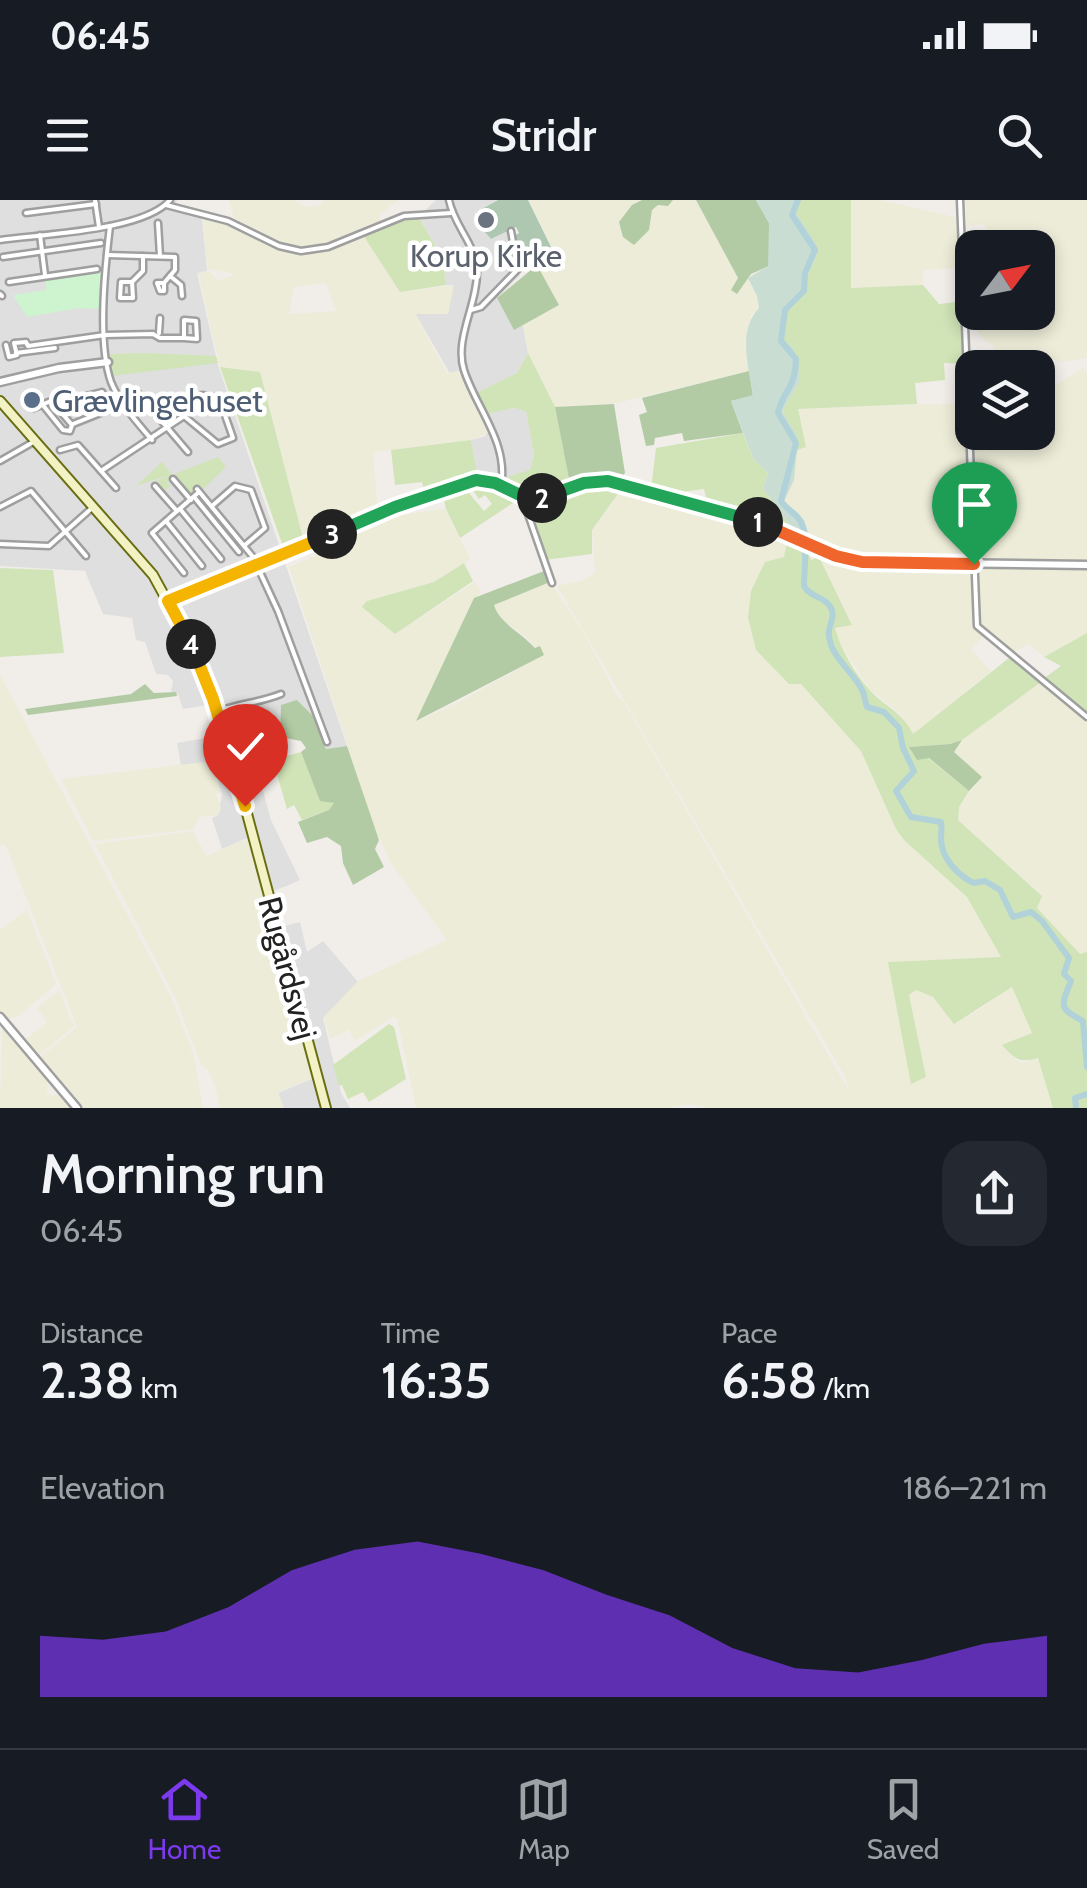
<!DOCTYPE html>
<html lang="en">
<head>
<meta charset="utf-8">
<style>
  body { margin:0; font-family:Cabin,sans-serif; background:#242831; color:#f1f3f6; height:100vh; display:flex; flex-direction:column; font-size:38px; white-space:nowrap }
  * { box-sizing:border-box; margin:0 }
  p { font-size:32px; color:#9ea1a6 }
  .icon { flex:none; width:55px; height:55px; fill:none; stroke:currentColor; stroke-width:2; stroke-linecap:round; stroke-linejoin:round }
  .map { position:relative; height:908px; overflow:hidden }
  .side { display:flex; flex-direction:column; background:#171b24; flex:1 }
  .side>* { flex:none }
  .needle { width:65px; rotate:58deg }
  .fabs { position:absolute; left:955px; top:30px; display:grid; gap:20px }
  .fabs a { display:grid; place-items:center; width:100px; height:100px; border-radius:20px; background:#171b24; box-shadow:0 5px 15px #0003; font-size:50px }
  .pin { position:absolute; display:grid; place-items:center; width:85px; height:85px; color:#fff; margin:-102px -42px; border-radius:50% 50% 50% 0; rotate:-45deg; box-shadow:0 0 10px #0007 }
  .pin .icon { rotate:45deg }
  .km { position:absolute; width:50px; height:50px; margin:-25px; border-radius:50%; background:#222; color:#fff; font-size:28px; line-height:50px; text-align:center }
  .round { display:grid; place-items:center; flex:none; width:105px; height:105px; border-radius:30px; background:#242831 }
  .headline { display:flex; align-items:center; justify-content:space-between; height:170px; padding:0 40px }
  h1 { font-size:55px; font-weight:600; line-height:75px }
  .figures { display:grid; grid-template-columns:repeat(3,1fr); gap:15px; height:170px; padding:10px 40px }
  .figures div { display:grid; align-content:center }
  .figures b { font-size:50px; font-weight:600 }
  .figures small { font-size:28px; font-weight:400 }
  .figures p { font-size:28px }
  .chart { height:280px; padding:20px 40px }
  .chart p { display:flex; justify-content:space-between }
  .chart svg { width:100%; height:180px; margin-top:10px; fill:#7c3aed; opacity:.7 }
  .status { display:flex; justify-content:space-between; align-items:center; height:70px; padding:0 50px; background:#171b24; direction:ltr }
  .status svg { height:28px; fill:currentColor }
  header { display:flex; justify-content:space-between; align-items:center; height:130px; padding:0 40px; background:#171b24; font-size:45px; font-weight:600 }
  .menu { display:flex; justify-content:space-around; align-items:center; height:140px; border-top:2px solid #363941; background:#171b24; font-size:28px; color:#9ea1a6 }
  .menu a { display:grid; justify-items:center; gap:5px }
  .menu .active { color:#7c3aed }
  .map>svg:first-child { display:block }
</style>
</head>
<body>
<div class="status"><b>06:45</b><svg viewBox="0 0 49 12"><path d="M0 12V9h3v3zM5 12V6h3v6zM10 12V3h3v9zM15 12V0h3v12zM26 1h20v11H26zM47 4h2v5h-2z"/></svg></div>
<header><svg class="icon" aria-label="menu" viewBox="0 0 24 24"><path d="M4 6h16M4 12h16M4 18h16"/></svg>Stridr<svg class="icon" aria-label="search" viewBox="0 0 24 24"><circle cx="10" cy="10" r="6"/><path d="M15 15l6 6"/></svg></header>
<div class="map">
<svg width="1087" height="908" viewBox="0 0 1087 908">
  <rect width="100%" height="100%" fill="#f1eeea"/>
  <!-- residential -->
  <g fill="#dfdfdf">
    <polygon points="0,0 177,0 176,5 202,18 207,71 197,73 218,165 347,546 326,549 315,518 281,505 280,537 265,537 271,560 256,566 271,620 300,680 289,685 271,692 256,634 222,649 212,618 218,615 222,595 212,562 181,565 177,543 223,535 213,504 183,509 178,494 171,492 173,481 168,475 156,474 145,442 136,440 132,418 103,414 85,371 0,366"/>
    <polygon points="436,0 497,0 475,12 476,23 491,39 510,30 520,75 497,98 514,129 523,125 528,153 517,173 477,194 486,213 514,208 526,210 534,255 530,271 521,275 515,274 504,285 478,277 471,240 486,236 415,113 448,114 453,85 446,85 443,59 419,16"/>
    <polygon points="300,722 307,752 323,741 358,782 323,818 341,893 350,908 284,908 278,893 319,876 280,727"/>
  </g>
  <!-- farmland -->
  <g fill="#ececd8" fill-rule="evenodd">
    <polygon points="229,0 295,0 304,6 318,6 324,0 399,0 380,14 380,21 362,30 326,46 299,49 288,48 235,22"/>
    <polygon points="529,0 643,0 632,6 619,22 649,30 652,10 657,5 668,6 673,0 696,0 738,79 737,94 748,78 757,96 759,108 751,116 746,145 749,171 613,204 555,207 528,153 523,125 559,105 537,65 537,60 553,50"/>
    <polygon points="851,0 881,0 959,18 962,68 923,70 923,85 851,89"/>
    <polygon points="965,0 1087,0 1087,158 1060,162 1048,157 996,167 993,145 985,141 969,121 967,90 972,88 972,112 1038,112 1038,76 1045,73 1042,33 992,43 984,24 967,26"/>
    <path d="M203,17L228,23L290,53L324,50L363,35L400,92L454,85L448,114H415L447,173L462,170L491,232L471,240L373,252L378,313L304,342L260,172L220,167L198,73L209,71L218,81L235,74L207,69ZM326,83L336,111L289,114L294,87Z"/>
    <polygon points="1083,168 1087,174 1087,361 975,358 969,178 972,178 972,232 1038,232 1038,196"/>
    <polygon points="966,203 970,360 875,362 846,357 811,340 804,320 784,301 794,280 795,251 806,247 797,209"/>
    <polygon points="622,288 727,316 788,337 784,358 751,391 748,418 756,450 789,484 800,483 861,551 896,629 967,697 1002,758 888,762 926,877 909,795 916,790 971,815 1012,787 1032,833 1003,846 1017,861 1023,863 1038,857 1053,908 708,908 690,904 667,908 416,908 397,819 393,817 355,841 349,830 330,839 324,817 358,781 447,740 390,662 371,618 289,367 315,356 317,343 388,313 400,315 445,309 470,359 434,382 367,401 395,434 475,382 481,392 470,406 418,521 461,501 543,455 525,436 503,420 495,411 494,405 550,382 580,427 619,499 622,499 849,891 845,877 557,386 581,381 595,373 592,331"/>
    <polygon points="819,357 866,368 972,371 974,424 983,436 971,449 991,471 913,534 900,513 870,490 838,440 835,428 852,424"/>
    <polygon points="979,366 1087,367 1087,433 1044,457 1029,444 1011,453 977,422 976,370"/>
    <polygon points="0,475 169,793 192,849 187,853 193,851 203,908 79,908 38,859 77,827 8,651 5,644 0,646"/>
    <polygon points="1041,482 1087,519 1087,752 1081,755 1036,707 1042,695 958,620 957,615 959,607 981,577 954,552 962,540"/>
    <polygon points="212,561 220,592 216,594 221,609 218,615 199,617 193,629 93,641 61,579"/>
    <polygon points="193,631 206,656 248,638 257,665 313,878 278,892 284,908 220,908 215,885 208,870 201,865 176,799 95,644"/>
    <polygon points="27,710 56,784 17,817 4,819 0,814 0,730"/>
    <polygon points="59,790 74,826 37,857 24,841 47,822 37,808"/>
    <polygon points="2,823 47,876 47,893 54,896 61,893 74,908 0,908"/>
  </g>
  <!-- grass -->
  <g fill="#d0e4b7">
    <polygon points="802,0 851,0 851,88 923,85 939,104 964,101 965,164 944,163 945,180 915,183 917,204 798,209 806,247 795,251 798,237 782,211 799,183 799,167 783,140 787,110 807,87 808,75 817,53 815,44 795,11"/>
    <polygon points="419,17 443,59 446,85 400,92 363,35 379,25"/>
    <polygon points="144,153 216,156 218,163 112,176 110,154"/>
    <path d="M528,153L555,207L570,284C540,296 534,299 504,285V278L530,270L534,255L526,211L514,208L486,214L477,193L517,173Z"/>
    <polygon points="220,167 260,172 304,342 285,352"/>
    <polygon points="743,233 753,258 768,273 763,288 796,334 740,311 707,302 704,289 666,294 651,289 656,248"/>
    <polygon points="471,240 478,277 425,297 422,282 395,285 391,250"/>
    <polygon points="218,257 226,267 202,290 192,284 196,289 190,297 173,277 166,283 171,285 162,293 153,283 169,275 136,286 162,262 172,275"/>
    <path d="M476,282C491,284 505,290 513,303L460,338L446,309L443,295L464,287L484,311L492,304L485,295L479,299L469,285Z"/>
    <polygon points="594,283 622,288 592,330 592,354 544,360 538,329 525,302 534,302 539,314 557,306 556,297"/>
    <path d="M788,337L812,349L808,353L811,360L819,357L852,425L835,428C841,451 860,483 879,499C894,511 904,516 913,534L1009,458L1041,482L962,540L950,544L910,547L928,558L969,591L959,607L958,620L1042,696L1037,708L1080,754L1087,752V908H1053L1038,858C1019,863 1016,860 1002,845L1032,833L1012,787L954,824L933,797L916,790L909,795L926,877L911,884L888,762L1001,757L967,697L904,640L896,629L861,551L801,484H789L756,450L748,418L751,391L765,362L784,357Z"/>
    <polygon points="464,363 473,381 395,434 362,407 367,401 434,382"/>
    <polygon points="0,368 53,370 64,453 0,457"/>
    <polygon points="1087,433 1087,515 1043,479 1061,466 1044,457"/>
    <polygon points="301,552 320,600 335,603 329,610 302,620 294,605 287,609 273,560"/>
    <polygon points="389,824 394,827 406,879 369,902 363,892 348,899 342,885 339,886 333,865"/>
  </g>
  <!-- forest -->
  <g fill="#b2cba4">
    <polygon points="642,0 673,0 668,6 658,5 652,10 649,30 634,45 623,37 619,22 632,5"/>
    <polygon points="696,0 756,0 769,23 769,66 751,74 737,94 731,90 738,78"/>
    <polygon points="537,65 559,105 514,130 497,98"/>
    <polygon points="749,171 753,196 731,201 743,233 684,241 682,233 655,238 654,245 646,246 639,215 647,212 642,198"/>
    <polygon points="614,204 625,273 621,278 594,278 570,284 555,207"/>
    <path d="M544,371L550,382L494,405C499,423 522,433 535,448L540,446L544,455L416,521L474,398Z"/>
    <polygon points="145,484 154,493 176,492 177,496 28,515 25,509 131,494"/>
    <polygon points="297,500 315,518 326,549 347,546 379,640 375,649 384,667 353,685 343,663 341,646 327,637 307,643 298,622 329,610 334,603 320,601 301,552 306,548 301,541 280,537 281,505"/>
    <polygon points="962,540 954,552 982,577 969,591 929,558 917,560 909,547 950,544"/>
  </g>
  <!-- wetland -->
  <path fill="#c9ddd2" d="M756,0H802L795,11L816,44L817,53L808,75L807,87L787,110L783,140L793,148L799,167V183L782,211L798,237L794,280L784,301L804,320L811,340L796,334L763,288L768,273L753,258L731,201L753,195C749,167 737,131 759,108L757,96L748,78L768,66L769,23Z"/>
  <!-- cemetery -->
  <polygon fill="#adc7b0" points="498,0 528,0 552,49 521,66 514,36 519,33 516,27 491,39 476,22 476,12"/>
  <!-- park -->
  <polygon fill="#cdf4ce" points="104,70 102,109 79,108 27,117 13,95 46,90 45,76"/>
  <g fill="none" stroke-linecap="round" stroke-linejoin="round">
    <!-- river -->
    <g stroke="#b0d2d8" stroke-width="6">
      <path d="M798,0L792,15L815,50L805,73L804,91L785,110L781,141L796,159C795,191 783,189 778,213L796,243L781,301C786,309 794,312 799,319C809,330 804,371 804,386C810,397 822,396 829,405C838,416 827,425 829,436C831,458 855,473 863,492C865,497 865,502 867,507L884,512L899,528L903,548L914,571L896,591L911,617L941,622C942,628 941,634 941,640C942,659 957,674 973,683L985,681L1000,690L1013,717L1031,712L1042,721L1069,758L1064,774L1071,781C1061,806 1058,808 1083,821L1087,867"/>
      <polyline points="1076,908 1075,898 1087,894"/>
    </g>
    <defs>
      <g id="minor">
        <polyline points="95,0 99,27"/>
        <path d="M449,0C454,26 476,44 477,71C478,103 454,139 464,170C476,208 509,243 501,286"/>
        <polyline points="960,0 977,426 1087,517"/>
        <polyline points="166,5 228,21 279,46 301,51 328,47 404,16 451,13"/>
        <polyline points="26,13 96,4"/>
        <polyline points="158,23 160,56"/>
        <path d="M110,26C105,68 97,142 111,182C120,204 137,222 152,240"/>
        <polyline points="40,35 45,75"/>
        <path d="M0,40C42,34 144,31 170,0"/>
        <polyline points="107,55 175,57 175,70 164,83 157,83 160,91 164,91 164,83"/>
        <polyline points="3,57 101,43"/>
        <polyline points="170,76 181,85 182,96"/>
        <polyline points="9,82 97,69"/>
        <polyline points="132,82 133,98 120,98 121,82 132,82 143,71 143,56"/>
        <polyline points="0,94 2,96"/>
        <polyline points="471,110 481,107 518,69 511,31"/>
        <polyline points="159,133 160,118"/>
        <polyline points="6,145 9,157 17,155 14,143 26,142 28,146 105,135 153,134 160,138 184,138 184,120 196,121 197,139 184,138"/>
        <polyline points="16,153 55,148"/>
        <polyline points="137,192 188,252"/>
        <polyline points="42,204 63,230 70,231 72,225 54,204"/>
        <polyline points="34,208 51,201 54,204 102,192 113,207"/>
        <polyline points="73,224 123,204"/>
        <polyline points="60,250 78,245 116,288"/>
        <polyline points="0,261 35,241"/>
        <polyline points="101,271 184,216 202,195 219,198 233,238 218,244 184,216"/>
        <polyline points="173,279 191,300"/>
        <polyline points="155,286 177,311"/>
        <polyline points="197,289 253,357 278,411 327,542"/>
        <polyline points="522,297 552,383"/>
        <polyline points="195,298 239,352"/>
        <polyline points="212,306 235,286 251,290 265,328 245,345"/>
        <polyline points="0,307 31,291 86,356"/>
        <polyline points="180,309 221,359"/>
        <polyline points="166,321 202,366"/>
        <polyline points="0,344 49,346 92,308"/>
        <polyline points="184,373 152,333 199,292"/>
        <path d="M217,512C239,503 259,503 281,494"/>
      </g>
      <g id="tertiary">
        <polyline points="0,182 59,168 108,162"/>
        <polyline points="168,401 395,307 477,280 495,283 531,298 544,297 592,281 616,282 758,322 836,355 862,362 1087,365"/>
        <polyline points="0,817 77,908"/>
      </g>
      <polyline id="secondary" points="0,201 153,375 195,452 235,569 326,908"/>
    </defs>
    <!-- minor casing -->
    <use href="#minor" stroke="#9f9f9f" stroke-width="9"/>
    <!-- tertiary casing -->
    <use href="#tertiary" stroke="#9f9f9f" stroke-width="11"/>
    <!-- secondary casing -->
    <use href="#secondary" stroke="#6a6e13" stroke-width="12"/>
    <!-- minor -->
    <use href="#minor" stroke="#fff" stroke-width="4"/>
    <!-- tertiary -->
    <use href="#tertiary" stroke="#fff" stroke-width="6"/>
    <!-- secondary -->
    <use href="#secondary" stroke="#f3f2c5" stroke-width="8"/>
  </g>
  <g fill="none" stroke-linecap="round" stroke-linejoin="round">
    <defs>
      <polyline id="split-1" points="758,322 836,356 862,362 974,364"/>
      <polyline id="split-2" points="542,298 584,283 608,281 758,322"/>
      <polyline id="split-3" points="332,334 395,307 476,280 495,283 522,296 542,298"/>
      <polyline id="split-4" points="191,444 168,401 332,334"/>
      <polyline id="split-5" points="191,444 213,499 245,606"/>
    </defs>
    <!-- split-1 casing -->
    <use href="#split-1" stroke="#fff" stroke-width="20"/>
    <!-- split-2 casing -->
    <use href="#split-2" stroke="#fff" stroke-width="20"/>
    <!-- split-3 casing -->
    <use href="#split-3" stroke="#fff" stroke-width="20"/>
    <!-- split-4 casing -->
    <use href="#split-4" stroke="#fff" stroke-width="20"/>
    <!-- split-5 casing -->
    <use href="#split-5" stroke="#fff" stroke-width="20"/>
    <!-- split-1 -->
    <use href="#split-1" stroke="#f0652b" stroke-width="12"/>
    <!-- split-2 -->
    <use href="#split-2" stroke="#22a559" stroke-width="12"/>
    <!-- split-3 -->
    <use href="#split-3" stroke="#22a559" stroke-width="12"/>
    <!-- split-4 -->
    <use href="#split-4" stroke="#f5b400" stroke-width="12"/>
    <!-- split-5 -->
    <use href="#split-5" stroke="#f5b400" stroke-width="12"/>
  </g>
  <!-- markers -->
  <circle fill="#6b7280" stroke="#fff" stroke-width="4" cx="486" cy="20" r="10"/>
  <circle fill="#5c6f8a" stroke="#fff" stroke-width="4" cx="32" cy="200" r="10"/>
  <g text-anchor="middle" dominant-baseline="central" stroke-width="9" stroke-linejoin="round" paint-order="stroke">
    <!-- worship labels -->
    <g font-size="32" fill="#5b616d" stroke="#fff">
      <text x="486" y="55">Korup Kirke</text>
    </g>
    <!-- service labels -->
    <g font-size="32" fill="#4e5e75" stroke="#fff" text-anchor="start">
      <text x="52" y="200">Grævlingehuset</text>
    </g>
    <!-- street labels -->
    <g font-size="32" fill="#222" stroke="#fff">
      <text transform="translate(288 768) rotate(75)">Rugårdsvej</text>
    </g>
  </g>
</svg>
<div class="fabs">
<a><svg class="needle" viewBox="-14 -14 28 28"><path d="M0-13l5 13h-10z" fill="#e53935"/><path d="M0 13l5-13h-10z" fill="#9ea1a6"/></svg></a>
<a><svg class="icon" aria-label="layers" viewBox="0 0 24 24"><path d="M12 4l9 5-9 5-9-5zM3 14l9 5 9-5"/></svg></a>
</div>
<div class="pin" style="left:974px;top:364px;background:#1e9e55"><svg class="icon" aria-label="arrive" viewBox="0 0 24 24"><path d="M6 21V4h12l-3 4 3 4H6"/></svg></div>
<div class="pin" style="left:245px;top:606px;background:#d93025"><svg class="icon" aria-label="check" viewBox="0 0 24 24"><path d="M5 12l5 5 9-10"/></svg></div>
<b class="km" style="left:758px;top:322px">1</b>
<b class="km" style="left:542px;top:298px">2</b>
<b class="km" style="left:332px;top:334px">3</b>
<b class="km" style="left:191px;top:444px">4</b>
</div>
<section class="side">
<div class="headline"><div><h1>Morning run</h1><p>06:45</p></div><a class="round"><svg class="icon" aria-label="share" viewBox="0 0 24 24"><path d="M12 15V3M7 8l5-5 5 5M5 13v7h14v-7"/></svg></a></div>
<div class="figures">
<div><p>Distance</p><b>2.38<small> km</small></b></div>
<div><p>Time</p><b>16:35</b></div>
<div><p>Pace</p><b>6:58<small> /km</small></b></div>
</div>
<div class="chart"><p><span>Elevation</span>186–221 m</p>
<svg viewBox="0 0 160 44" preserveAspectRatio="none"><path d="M0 44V29L10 30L20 28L30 22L40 13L50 8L60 6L70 9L80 13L90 19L100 24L110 32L120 37L130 38L140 35L150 31L160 29V44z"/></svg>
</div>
</section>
<nav class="menu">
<a class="active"><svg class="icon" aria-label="home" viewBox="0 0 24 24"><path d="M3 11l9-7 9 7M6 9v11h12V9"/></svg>Home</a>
<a><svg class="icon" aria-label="map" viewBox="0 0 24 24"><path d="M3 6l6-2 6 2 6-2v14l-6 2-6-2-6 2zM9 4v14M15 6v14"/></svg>Map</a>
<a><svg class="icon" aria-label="saved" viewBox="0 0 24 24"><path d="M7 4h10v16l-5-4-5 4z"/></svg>Saved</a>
</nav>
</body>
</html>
